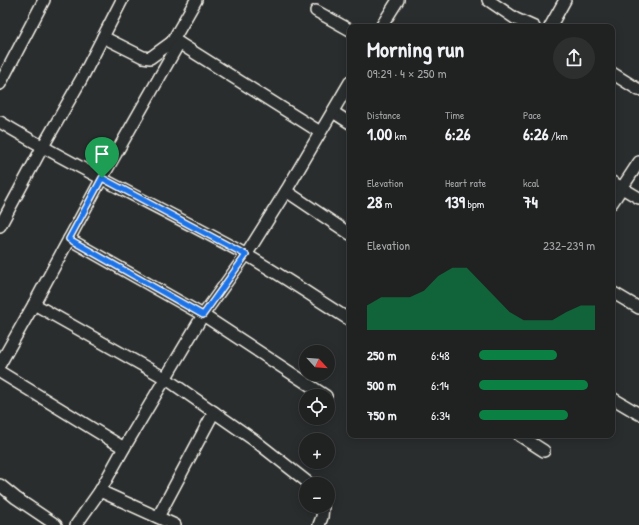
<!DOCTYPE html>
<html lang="en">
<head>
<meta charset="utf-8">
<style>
  body { margin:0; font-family:"Patrick Hand",sans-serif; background:#2d2f2f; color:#f1f3f6; height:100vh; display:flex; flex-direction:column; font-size:15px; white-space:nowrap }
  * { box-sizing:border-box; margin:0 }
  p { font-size:13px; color:#a2a4a5 }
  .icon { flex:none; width:22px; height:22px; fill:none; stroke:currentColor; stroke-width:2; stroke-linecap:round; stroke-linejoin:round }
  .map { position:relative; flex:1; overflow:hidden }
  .drawer { position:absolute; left:347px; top:24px; width:268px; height:414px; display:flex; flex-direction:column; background:#202222; border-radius:8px; box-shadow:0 2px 10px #0003,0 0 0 1px #3d3f40 }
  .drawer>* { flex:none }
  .needle { width:26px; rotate:116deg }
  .fabs { position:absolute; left:299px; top:345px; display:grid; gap:8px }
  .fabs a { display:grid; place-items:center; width:36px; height:36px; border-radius:50%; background:#202222; box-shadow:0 2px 10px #0003,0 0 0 1px #3d3f40; font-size:20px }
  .pin { position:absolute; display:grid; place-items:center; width:34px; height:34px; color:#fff; margin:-41px -17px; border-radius:50% 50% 50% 0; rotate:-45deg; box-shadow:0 0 4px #0007 }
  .pin .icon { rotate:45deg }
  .round { display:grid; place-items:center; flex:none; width:42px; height:42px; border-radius:21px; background:#2d2f2f }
  .summary { display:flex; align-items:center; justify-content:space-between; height:68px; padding:0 20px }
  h1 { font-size:22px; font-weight:700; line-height:30px }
  .metrics { display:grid; grid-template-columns:repeat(3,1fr); gap:6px; height:68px; padding:4px 20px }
  .metrics div { display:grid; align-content:center }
  .metrics b { font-size:17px; font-weight:700 }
  .metrics small { font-size:11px; font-weight:400 }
  .metrics p { font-size:11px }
  .chart { height:112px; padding:8px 20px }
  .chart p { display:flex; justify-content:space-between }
  .chart svg { width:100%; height:72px; margin-top:4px; fill:#0b8043; opacity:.7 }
  ul { padding:0 20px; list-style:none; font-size:13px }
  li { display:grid; grid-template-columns:64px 48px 1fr; align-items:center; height:30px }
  li i { height:10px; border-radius:5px; background:#0b8043 }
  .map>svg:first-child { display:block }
</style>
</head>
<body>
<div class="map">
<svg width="639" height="525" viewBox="0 0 639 525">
  <rect width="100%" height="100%" fill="#2a2d2e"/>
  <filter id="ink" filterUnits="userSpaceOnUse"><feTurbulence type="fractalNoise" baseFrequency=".025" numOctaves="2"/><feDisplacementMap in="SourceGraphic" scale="8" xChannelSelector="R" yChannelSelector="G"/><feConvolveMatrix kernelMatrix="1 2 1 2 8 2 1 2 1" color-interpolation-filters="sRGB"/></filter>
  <g filter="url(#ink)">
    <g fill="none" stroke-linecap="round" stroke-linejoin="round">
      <defs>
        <g id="street">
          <polyline points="488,0 516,19 534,27"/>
          <polyline points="316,11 350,30"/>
          <polyline points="381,27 398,0"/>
          <polyline points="550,27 565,0"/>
          <polyline points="103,37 143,57 150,58 172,42 179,43 320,132"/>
          <polyline points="172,42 196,0"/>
          <polyline points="612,73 639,90"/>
          <polyline points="0,84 44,0"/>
          <polyline points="333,112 350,123"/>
          <path d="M0,122C79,170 164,209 245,254C281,275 315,298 350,320"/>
          <polyline points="612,182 639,198"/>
          <polyline points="286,191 350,234"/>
          <polyline points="612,203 639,162"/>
          <polyline points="0,226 42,148 82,78 122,0"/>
          <polyline points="69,239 203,315 326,396"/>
          <polyline points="612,292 639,308"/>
          <polyline points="34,304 165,378 254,440 310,484"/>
          <polyline points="0,364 34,304 102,178 179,43"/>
          <polyline points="0,372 124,448"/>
          <polyline points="612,398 639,414"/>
          <polyline points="519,435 544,451"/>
          <polyline points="0,485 16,498 56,525"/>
          <polyline points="100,491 175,525"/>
          <polyline points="158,517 214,412"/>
          <polyline points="76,525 100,491 124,448 203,315 246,255 286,191 350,82"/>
          <polyline points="319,525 322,517 323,506"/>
        </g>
      </defs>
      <!-- street casing -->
      <use href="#street" stroke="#f4f1e8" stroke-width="14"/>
      <!-- street -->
      <use href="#street" stroke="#2a2d2e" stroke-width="11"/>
    </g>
  </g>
  <g fill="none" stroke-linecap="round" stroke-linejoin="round" filter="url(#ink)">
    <defs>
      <polygon id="route" points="102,178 246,255 203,315 69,239"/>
    </defs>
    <!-- route casing -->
    <use href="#route" stroke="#fff" stroke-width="8"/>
    <!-- route -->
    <use href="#route" stroke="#1a73e8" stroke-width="5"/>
  </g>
</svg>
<div class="fabs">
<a><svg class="needle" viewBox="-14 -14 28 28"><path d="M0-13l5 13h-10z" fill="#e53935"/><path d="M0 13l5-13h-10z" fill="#a2a4a5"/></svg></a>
<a><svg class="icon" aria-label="locate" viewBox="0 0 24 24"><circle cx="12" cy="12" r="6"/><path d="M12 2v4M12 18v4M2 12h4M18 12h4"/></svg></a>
<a>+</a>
<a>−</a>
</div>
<div class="pin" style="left:102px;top:178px;background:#1e9e55"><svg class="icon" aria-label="arrive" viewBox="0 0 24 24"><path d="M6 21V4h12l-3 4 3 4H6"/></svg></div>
<section class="drawer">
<div class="summary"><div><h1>Morning run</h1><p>09:29 · 4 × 250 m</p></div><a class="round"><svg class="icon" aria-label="share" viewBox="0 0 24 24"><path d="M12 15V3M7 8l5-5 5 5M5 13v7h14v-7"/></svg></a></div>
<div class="metrics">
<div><p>Distance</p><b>1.00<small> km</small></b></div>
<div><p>Time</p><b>6:26</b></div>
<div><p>Pace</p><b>6:26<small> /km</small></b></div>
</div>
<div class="metrics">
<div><p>Elevation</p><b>28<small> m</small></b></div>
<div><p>Heart rate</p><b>139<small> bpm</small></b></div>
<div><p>kcal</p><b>74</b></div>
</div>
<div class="chart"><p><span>Elevation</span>232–239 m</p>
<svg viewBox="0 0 160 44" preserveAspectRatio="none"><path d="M0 44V29L10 24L20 24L30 24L40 20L50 11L60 6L70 6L80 15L90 24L100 33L110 38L120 38L130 38L140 33L150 29L160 29V44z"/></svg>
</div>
<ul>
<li><b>250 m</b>6:48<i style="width:67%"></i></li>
<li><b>500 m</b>6:14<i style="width:94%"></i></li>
<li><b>750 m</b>6:34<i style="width:77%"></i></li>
</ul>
</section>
</div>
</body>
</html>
